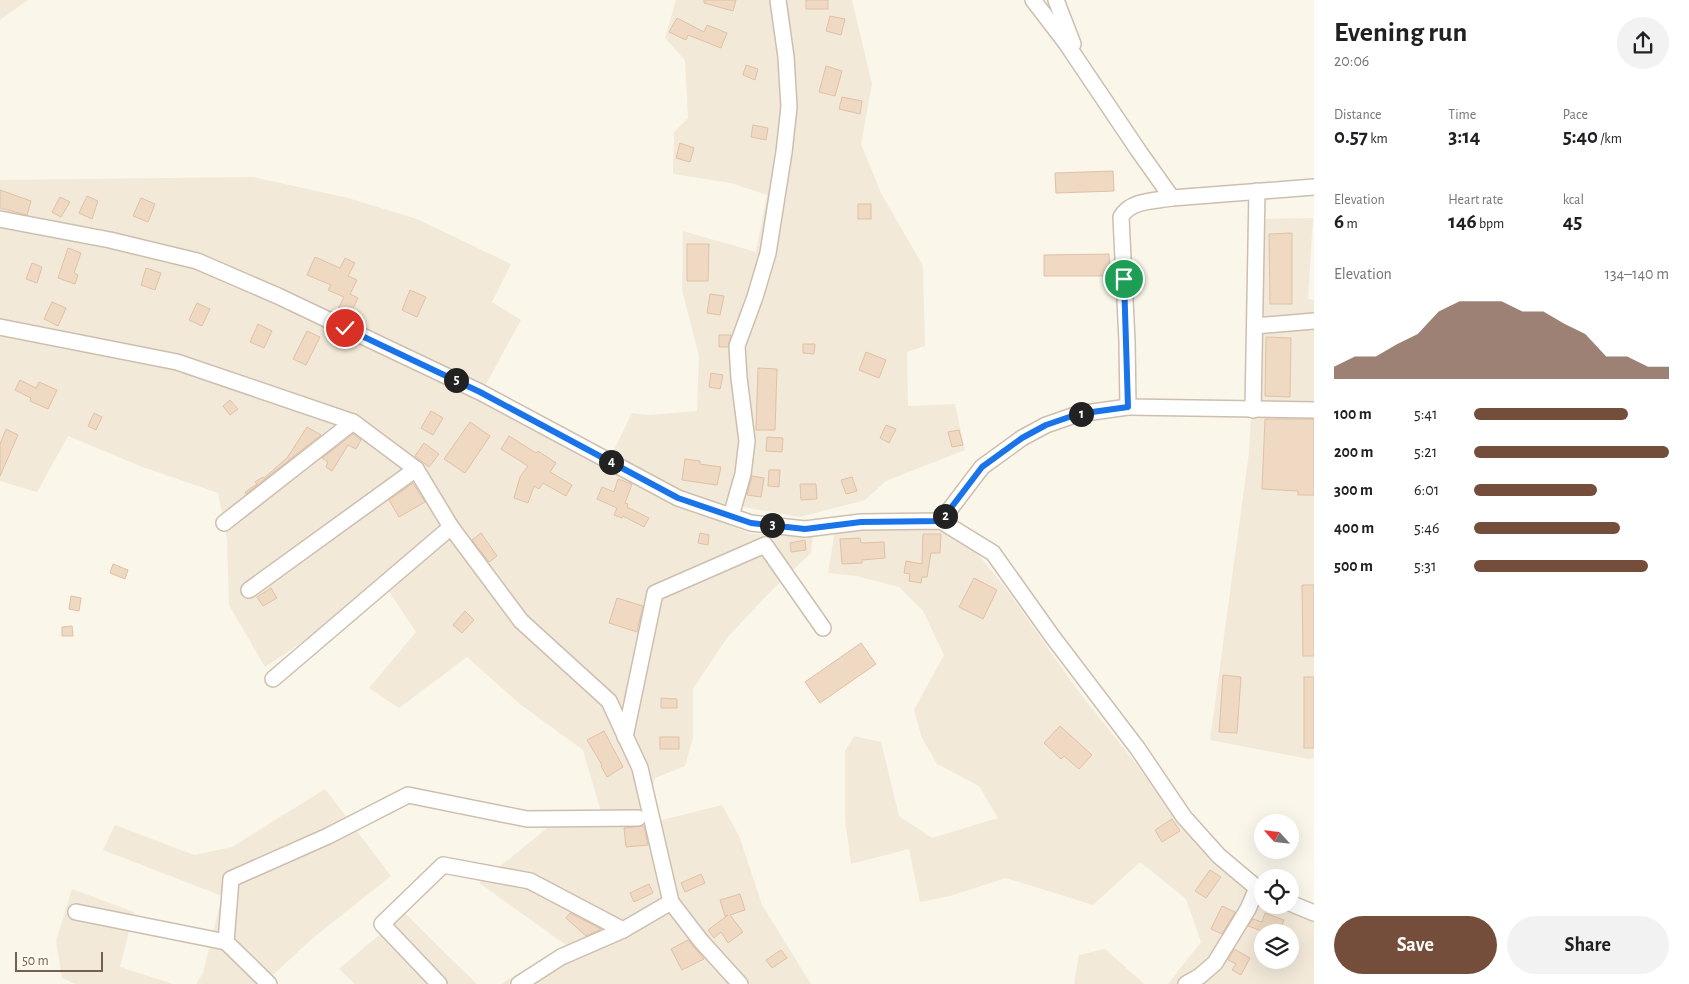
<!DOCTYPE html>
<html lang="en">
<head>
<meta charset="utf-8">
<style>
  body { margin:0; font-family:"Alegreya Sans",sans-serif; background:#f2f2f2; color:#202124; height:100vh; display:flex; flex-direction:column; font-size:19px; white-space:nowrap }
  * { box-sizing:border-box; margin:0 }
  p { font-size:16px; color:#757577 }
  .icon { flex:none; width:28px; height:28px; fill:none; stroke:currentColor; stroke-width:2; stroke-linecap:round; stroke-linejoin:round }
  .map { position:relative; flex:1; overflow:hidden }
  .drawer { display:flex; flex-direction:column; background:#fff; width:375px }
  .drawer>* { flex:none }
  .needle { width:32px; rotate:297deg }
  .buttons { position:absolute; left:1254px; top:814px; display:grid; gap:10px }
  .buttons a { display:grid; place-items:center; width:45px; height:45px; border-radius:50%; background:#fff; box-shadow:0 5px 20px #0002; font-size:25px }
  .scale { position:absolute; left:15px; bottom:12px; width:88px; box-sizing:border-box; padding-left:5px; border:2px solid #75604f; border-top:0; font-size:14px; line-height:18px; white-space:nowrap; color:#75604f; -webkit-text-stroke:4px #fefaf0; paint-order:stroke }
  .pin { position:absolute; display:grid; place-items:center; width:42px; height:42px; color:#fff; margin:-21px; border:2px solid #fff; border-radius:50%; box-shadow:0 1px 5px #0007 }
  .km { position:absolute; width:25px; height:25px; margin:-12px; border-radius:50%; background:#222; color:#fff; font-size:14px; line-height:25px; text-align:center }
  .round { display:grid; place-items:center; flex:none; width:52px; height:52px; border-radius:26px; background:#f2f2f2 }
  .overview { display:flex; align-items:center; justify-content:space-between; height:85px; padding:0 20px }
  h1 { font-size:28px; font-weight:700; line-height:38px }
  .stats { display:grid; grid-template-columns:repeat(3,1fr); gap:8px; height:85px; padding:5px 20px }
  .stats div { display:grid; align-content:center }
  .stats b { font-size:21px; font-weight:700 }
  .stats small { font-size:14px; font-weight:400 }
  .stats p { font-size:14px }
  .chart { height:140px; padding:10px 20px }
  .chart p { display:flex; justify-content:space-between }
  .chart svg { width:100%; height:90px; margin-top:5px; fill:#754d3b; opacity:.7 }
  .primary-button { display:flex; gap:10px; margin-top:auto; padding:10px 20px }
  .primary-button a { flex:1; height:58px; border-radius:30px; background:#754d3b; color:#fff; font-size:20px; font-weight:700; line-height:58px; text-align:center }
  .primary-button a+a { background:#f2f2f2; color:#202124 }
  ul { padding:0 20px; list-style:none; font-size:16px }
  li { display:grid; grid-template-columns:80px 60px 1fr; align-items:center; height:38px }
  li i { height:12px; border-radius:6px; background:#754d3b }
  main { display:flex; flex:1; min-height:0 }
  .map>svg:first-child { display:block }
</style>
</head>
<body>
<main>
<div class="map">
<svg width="1314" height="984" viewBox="0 0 1314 984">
  <rect width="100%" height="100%" fill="#fbf6ea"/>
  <!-- residential -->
  <g fill="#f2e9d9" fill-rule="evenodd">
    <polygon points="0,0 28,0 0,20"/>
    <polygon points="676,0 852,0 872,84 861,144 881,193 923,266 925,346 907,352 908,406 955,404 965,450 886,481 865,500 800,517 698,499 612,454 632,413 649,415 697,411 699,356 682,290 683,231 756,252 767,195 731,183 673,174 674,132 688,118 685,60 665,38"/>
    <polygon points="253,177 348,198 417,219 511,264 492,302 521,320 479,397 646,491 751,534 813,534 811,553 767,595 727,638 693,689 693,738 685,766 655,778 646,814 601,812 583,750 521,705 467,657 399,708 369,688 416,632 388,590 328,625 265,667 229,605 227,539 218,493 140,466 68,436 37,492 0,481 0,180"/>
    <polygon points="1313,218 1308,299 1314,300 1314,758 1309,759 1210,740 1249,452 1262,219"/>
    <path d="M926,526L966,539L1006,589L1079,692L1191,833L1259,898L1262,899V905H1280L1314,916V984H1168L1201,942L1186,899L1140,862L1093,905L1006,878L950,896L920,902L909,849L851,864L845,820V751L854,736L881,742L899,816L932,838L998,818L979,786L937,764L922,738L914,710L944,655L923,611L899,587L856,576L828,573L835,531ZM1262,932H1290V960H1262Z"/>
    <polygon points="325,789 391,876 313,938 263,984 196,984 203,973 222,896 103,850 115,825 194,855 232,847"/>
    <polygon points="722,805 739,836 762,905 811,984 501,984 566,945 479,883 556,821 650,823"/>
    <polygon points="72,889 134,912 120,967 173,984 75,984 62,978 56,941"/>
    <polygon points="405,913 449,957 477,984 355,984 339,969"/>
    <polygon points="1105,949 1144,984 1074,984 1079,955"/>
  </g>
  <!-- building -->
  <g fill="#efd9c3" stroke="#e0c1a5">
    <polygon points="704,0 736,0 733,11 704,3"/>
    <rect x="806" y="0" width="22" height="9"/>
    <polygon points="830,16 845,19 841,35 826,31"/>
    <polygon points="677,18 704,32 707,25 727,33 721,48 688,35 686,40 669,32"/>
    <polygon points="746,65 758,69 755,80 743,75"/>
    <polygon points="826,66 842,71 835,96 819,92"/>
    <polygon points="842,97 862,101 860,114 839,109"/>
    <polygon points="753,125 768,128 766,140 751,137"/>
    <polygon points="680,143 694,148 690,162 676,158"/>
    <polygon points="1113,171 1114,191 1056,193 1055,173"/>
    <polygon points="0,190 31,201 27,215 0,208"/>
    <polygon points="87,196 98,201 92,219 79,213"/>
    <polygon points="60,197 70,202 61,217 52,212"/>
    <polygon points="141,198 155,204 148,222 133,216"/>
    <rect x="858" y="204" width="13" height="15"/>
    <polygon points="1292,233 1292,304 1270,304 1269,234"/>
    <polygon points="687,244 709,244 708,281 687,281"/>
    <polygon points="68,248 81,253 74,273 78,275 75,284 58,278"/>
    <polygon points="1109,254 1110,276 1044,276 1044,255"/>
    <polygon points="315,257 340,268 345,258 355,263 348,276 357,280 350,294 358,298 349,317 337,311 344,297 328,290 331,285 307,275"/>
    <polygon points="32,263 42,267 37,283 26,279"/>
    <polygon points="146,268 161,273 155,290 141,285"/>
    <polygon points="410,290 426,297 417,317 402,310"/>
    <polygon points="710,294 724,296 720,315 707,313"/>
    <polygon points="52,302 66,308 58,326 44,319"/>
    <polygon points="197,303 210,309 202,326 189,320"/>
    <polygon points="258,324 272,331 264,348 250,342"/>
    <polygon points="307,331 320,337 306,365 293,359"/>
    <polygon points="719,335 731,335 728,347 719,347"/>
    <polygon points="1266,337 1291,338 1290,397 1265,396"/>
    <polygon points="803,344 815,344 814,354 803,353"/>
    <polygon points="866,352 886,360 879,378 859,370"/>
    <polygon points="758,368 777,369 775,430 756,430"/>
    <polygon points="711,373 723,375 720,389 709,387"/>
    <polygon points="20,380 36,388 39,382 57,390 48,409 30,401 31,398 15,390"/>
    <polygon points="230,400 238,409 230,415 223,406"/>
    <polygon points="431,411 443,418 433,435 421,428"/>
    <polygon points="94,413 102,417 96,430 88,426"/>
    <polygon points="1265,419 1314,419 1314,495 1298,495 1298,491 1262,489"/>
    <polygon points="470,422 490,436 465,473 444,459"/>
    <polygon points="886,425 896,429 889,443 880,438"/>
    <polygon points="307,427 321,435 246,494 245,492 257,484 255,482 263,477 264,478 287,458"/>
    <polygon points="6,429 18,435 0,476 0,444"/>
    <polygon points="959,430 963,445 952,447 948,432"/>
    <polygon points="353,434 361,440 356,449 348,445 332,471 326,467 328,462 322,458"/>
    <polygon points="509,436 536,453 538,451 556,463 550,472 572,485 566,496 543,483 539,489 534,486 528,503 514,498 520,477 528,466 501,449"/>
    <polygon points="767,437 783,438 782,452 766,451"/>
    <polygon points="424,443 439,454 429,467 415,456"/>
    <polygon points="685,459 700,461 700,464 721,467 717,485 682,480"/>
    <polygon points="769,470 780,470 779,487 768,486"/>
    <polygon points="752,476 764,478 761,497 747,495"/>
    <polygon points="852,477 857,491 846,494 841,480"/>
    <polygon points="618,479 632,484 625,503 628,504 627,507 649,518 644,527 623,516 622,518 614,515 617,508 597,499 602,487 614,492"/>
    <polygon points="413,483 425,502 399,517 389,500"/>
    <polygon points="800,484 816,484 817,499 801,500"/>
    <polygon points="481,533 497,556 489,562 472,540"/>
    <polygon points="700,533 709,535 708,545 698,543"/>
    <polygon points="923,534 941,534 940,553 931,553 927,577 922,577 921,583 909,581 910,574 904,573 906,561 922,564"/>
    <polygon points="860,538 861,543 884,542 885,558 862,560 862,563 842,564 840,539"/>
    <polygon points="805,540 806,550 791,552 790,543"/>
    <polygon points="113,564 128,570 125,579 110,573"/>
    <polygon points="974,578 997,590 983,619 959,607"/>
    <polygon points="1302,585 1314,585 1314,656 1303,656"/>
    <polygon points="271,588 277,598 263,606 257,597"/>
    <polygon points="71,596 81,598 79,611 69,609"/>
    <polygon points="617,598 643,606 637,632 609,623"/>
    <polygon points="465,611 474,620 462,633 453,625"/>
    <polygon points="72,626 73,636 62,636 62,627"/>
    <polygon points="861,643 876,664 820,703 805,682"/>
    <polygon points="1223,675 1241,677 1237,733 1219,732"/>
    <rect x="1304" y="677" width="10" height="71"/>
    <polygon points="661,698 677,699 677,708 661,708"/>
    <polygon points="1060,726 1092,755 1079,769 1064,756 1061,759 1044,743"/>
    <polygon points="604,731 623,767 607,777 601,766 602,765 587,740"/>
    <rect x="660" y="737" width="19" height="12"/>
    <polygon points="1172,819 1180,831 1162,842 1155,830"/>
    <polygon points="644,826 648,845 626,847 624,828"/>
    <polygon points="1210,870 1221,877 1206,898 1195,891"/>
    <polygon points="701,874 705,883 685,892 681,883"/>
    <polygon points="649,884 653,893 634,902 630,893"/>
    <polygon points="740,894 745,910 730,915 743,932 728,943 721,932 714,938 708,930 728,915 725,916 720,900"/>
    <polygon points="1222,906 1235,912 1222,934 1211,929"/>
    <polygon points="570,913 601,929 586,936 566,918"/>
    <polygon points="1265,913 1284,920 1279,932 1265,932 1248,926 1253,919 1262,922"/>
    <polygon points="688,940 704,959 682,970 671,949"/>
    <polygon points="1234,949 1250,958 1241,975 1232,970 1236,964 1228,960"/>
    <polygon points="781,950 787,958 772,968 766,960"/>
  </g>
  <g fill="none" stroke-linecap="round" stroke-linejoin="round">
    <defs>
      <g id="minor">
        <polyline points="1033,0 1066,43 1138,150 1172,198 1314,187"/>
        <polyline points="1056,0 1073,44"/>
        <polyline points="0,219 110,240 197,261 278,296 480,392 678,498 751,523 805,529 861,522 941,521 993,553 1052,636 1138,749 1184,817 1219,856 1257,888 1262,891"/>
        <polyline points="1255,326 1314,321"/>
        <polyline points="0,327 177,362 353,422 416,469 451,527 521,621 609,701 640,768 671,902"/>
        <polyline points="1128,407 1314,410"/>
        <polyline points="1253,410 1257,191"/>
        <polyline points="731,516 743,474 747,441 739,378 737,346 755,297 768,253 784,152 789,107 786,57 778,0"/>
        <path d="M941,521L982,467L1022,438L1046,425L1078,414L1128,407L1127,341L1121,217C1130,200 1155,201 1172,198"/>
        <polyline points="224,523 353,422"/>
        <polyline points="249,590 416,469"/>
        <polyline points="273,679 451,527"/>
        <polyline points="625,737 655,593 765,545 823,628"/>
        <polyline points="1290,903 1314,913"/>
        <polyline points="76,912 226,942 231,879 328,836 408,795 527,819 638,818"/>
        <polyline points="226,942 269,984"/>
        <polyline points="439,984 382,924 443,865 530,881 623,930"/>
        <polyline points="519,984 561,957 623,930 671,902 701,941 740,984"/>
        <polyline points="1186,984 1200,976 1215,963 1248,909 1257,888"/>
      </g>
    </defs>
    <!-- minor casing -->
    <use href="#minor" stroke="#cdbfb0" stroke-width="18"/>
    <!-- minor -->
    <use href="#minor" stroke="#fff" stroke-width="15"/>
  </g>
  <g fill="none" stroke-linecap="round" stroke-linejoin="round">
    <defs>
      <polyline id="route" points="345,328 480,392 678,498 751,523 805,529 861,522 941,521 982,467 1022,438 1046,425 1078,414 1128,407 1124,279"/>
    </defs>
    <!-- route casing -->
    <use href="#route" stroke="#fff" stroke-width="10"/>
    <!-- route -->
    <use href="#route" stroke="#1a73e8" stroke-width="6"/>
  </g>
</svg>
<div class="buttons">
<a><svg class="needle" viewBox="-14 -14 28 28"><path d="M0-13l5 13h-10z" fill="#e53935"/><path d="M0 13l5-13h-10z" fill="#757577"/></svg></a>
<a><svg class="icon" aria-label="locate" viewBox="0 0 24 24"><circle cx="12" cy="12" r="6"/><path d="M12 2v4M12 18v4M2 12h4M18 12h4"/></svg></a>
<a><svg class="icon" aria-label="layers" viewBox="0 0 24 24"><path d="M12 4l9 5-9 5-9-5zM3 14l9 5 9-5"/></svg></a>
</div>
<div class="scale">50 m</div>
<div class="pin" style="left:1124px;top:279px;background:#1e9e55"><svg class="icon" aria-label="arrive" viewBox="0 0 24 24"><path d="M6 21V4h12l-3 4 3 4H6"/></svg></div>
<div class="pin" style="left:345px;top:328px;background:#d93025"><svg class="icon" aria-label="check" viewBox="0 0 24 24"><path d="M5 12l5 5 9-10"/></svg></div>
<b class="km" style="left:1081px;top:414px">1</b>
<b class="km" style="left:945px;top:516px">2</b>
<b class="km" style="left:772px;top:525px">3</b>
<b class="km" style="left:611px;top:462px">4</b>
<b class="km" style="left:456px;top:380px">5</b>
</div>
<section class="drawer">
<div class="overview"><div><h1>Evening run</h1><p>20:06</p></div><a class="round"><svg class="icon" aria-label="share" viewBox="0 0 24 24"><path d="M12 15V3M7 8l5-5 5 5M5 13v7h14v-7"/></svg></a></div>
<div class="stats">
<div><p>Distance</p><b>0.57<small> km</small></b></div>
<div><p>Time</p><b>3:14</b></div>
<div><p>Pace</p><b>5:40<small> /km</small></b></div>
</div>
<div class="stats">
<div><p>Elevation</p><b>6<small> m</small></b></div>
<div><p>Heart rate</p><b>146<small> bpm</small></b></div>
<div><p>kcal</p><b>45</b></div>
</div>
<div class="chart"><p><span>Elevation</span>134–140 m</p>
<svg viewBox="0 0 160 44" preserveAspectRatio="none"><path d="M0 44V38L10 33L20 33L30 27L40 22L50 11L60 6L70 6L80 6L90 11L100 11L110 17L120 22L130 33L140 33L150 38L160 38V44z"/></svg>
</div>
<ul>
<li><b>100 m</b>5:41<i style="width:79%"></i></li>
<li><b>200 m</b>5:21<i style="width:100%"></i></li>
<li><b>300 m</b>6:01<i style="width:63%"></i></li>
<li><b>400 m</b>5:46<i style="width:75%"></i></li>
<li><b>500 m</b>5:31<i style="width:89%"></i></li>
</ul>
<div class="primary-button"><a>Save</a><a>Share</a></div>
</section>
</main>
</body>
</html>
